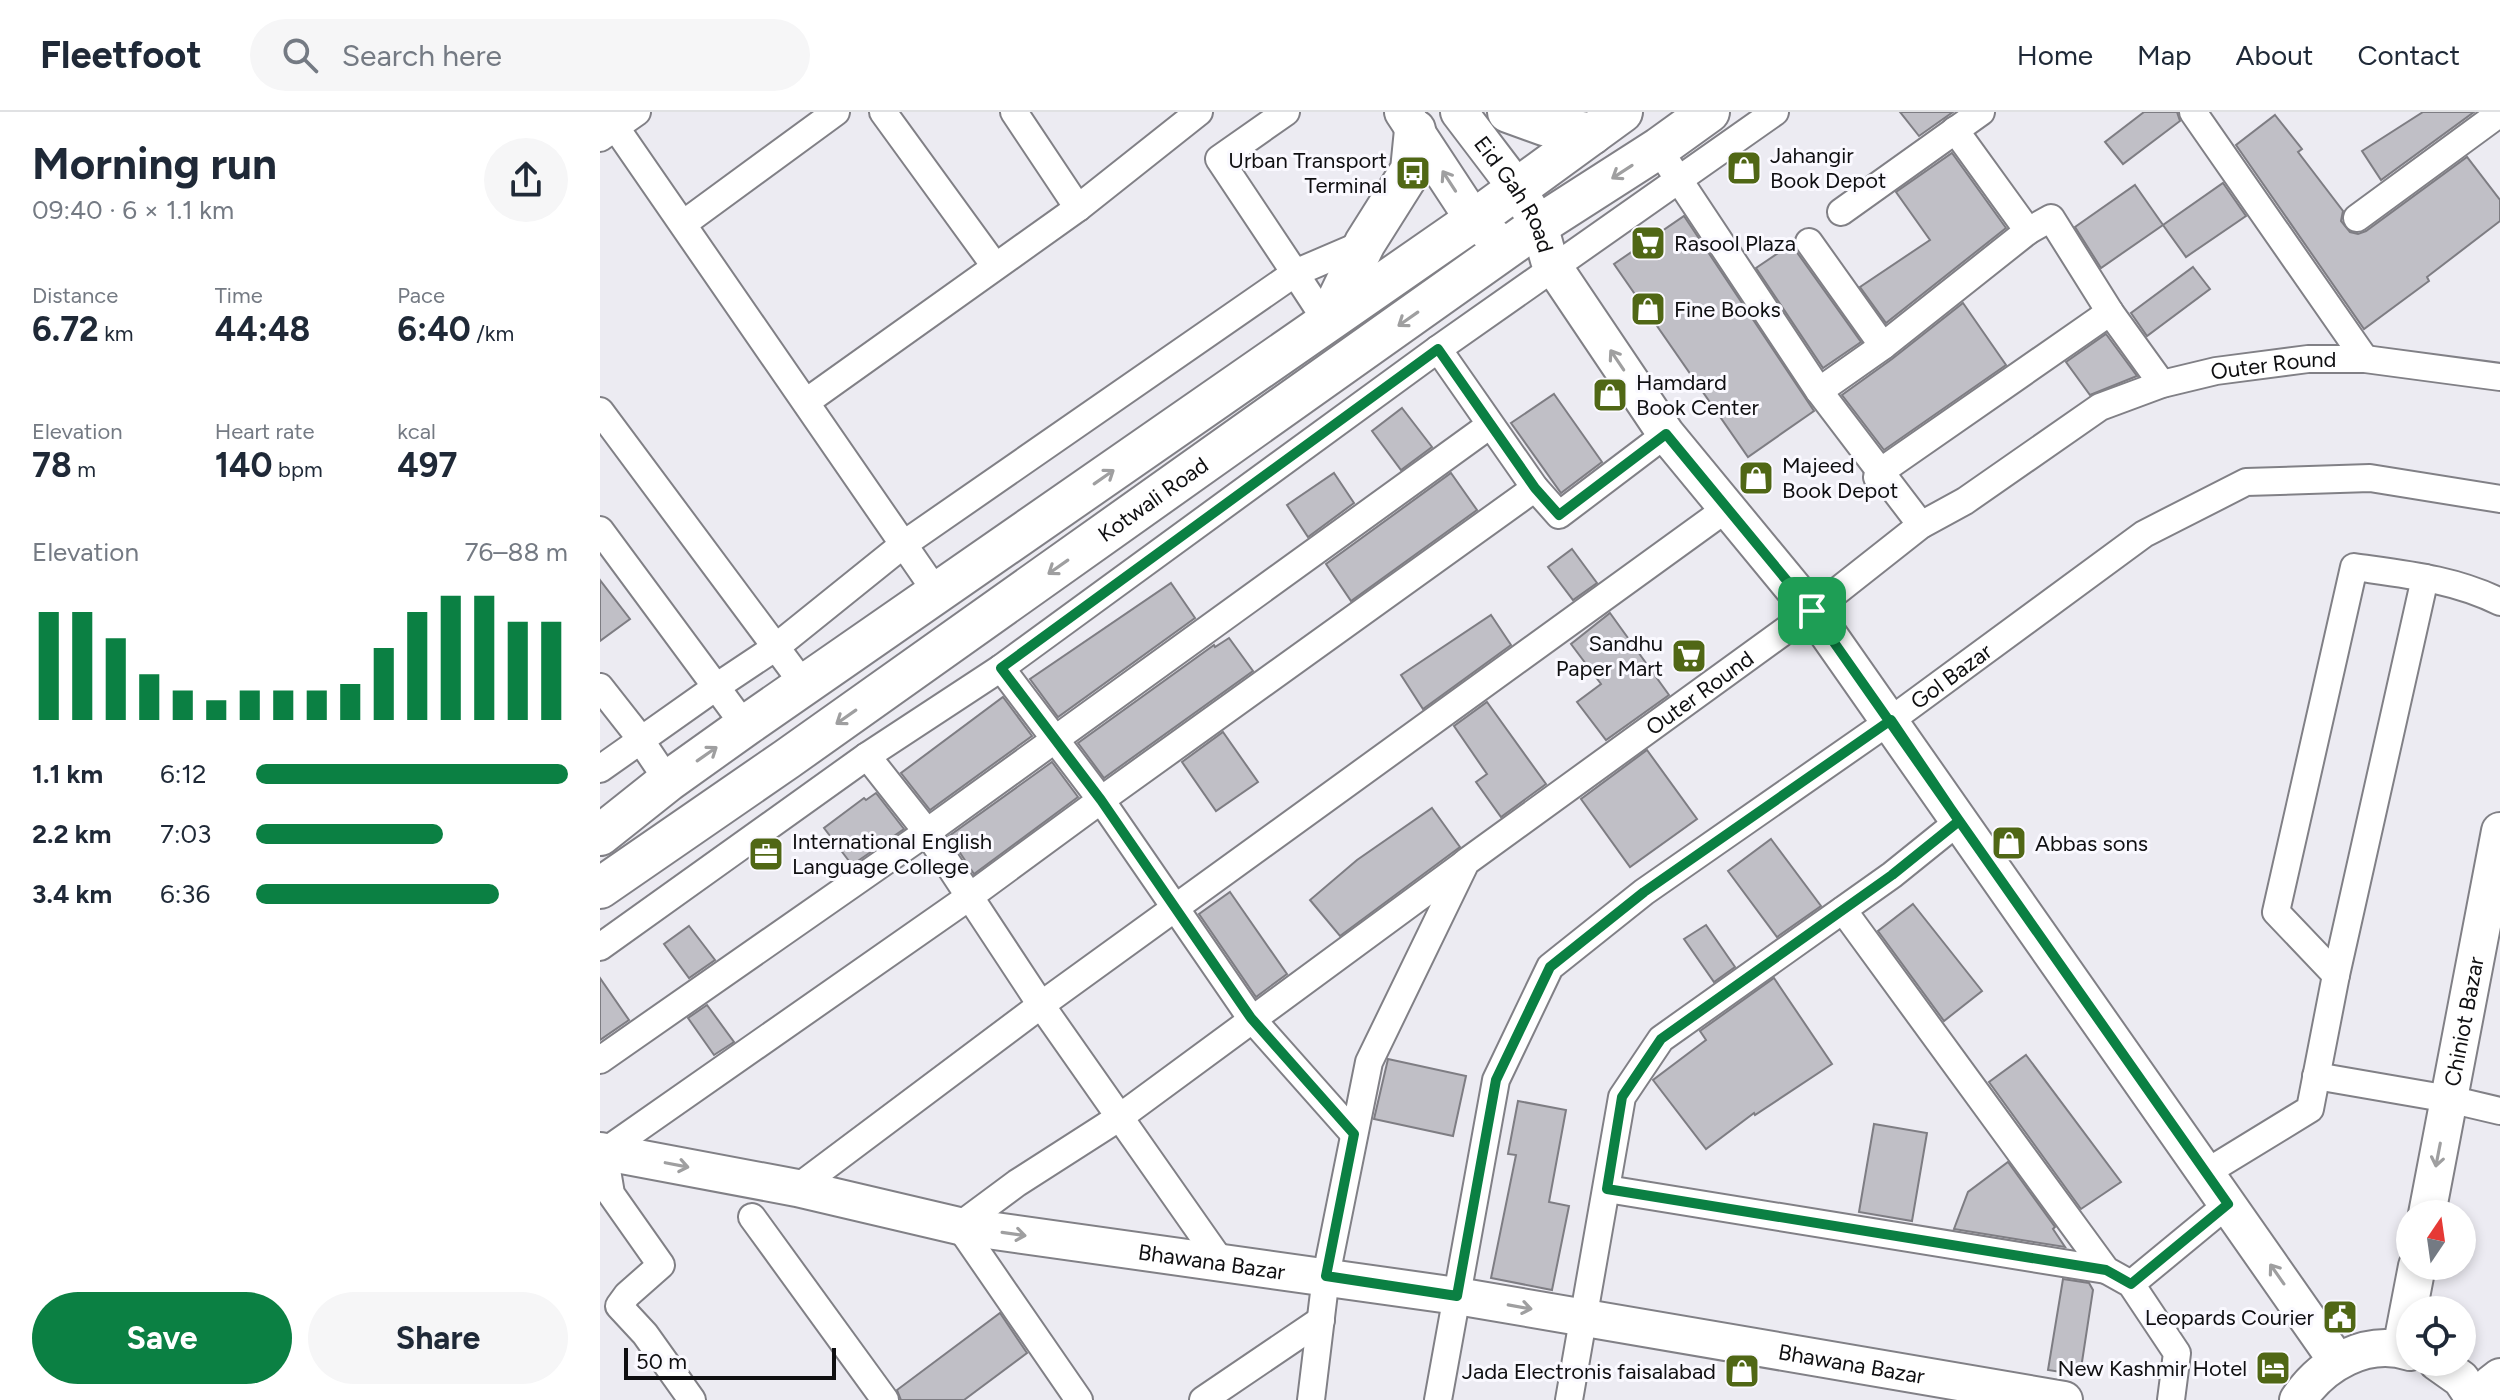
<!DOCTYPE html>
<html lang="en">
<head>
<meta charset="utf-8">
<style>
  body { margin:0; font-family:Figtree,sans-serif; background:#f6f6f7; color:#1f2937; height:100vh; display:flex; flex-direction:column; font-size:30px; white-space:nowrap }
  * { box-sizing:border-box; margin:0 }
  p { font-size:26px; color:#747a83 }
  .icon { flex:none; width:44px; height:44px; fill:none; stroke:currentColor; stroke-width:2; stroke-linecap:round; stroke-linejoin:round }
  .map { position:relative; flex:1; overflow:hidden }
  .panel { display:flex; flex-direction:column; background:#fff; width:600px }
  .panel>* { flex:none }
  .needle { width:52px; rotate:13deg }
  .buttons { position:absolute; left:1796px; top:1088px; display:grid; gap:16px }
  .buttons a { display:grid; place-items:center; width:80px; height:80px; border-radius:50%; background:#fff; box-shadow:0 4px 12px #0003; font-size:40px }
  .scale { position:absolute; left:24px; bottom:20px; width:212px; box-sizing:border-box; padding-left:8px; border:4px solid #0f0f11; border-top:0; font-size:22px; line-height:28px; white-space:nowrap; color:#0f0f11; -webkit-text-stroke:6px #faf9ff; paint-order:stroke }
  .pin { position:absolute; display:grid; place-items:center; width:68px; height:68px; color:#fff; margin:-34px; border-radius:16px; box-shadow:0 4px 12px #0006 }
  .round { display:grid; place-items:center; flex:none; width:84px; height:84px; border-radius:42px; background:#f6f6f7 }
  .overview { display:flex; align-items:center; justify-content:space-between; height:136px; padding:0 32px }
  h1 { font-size:44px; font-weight:700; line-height:60px }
  .stats { display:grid; grid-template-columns:repeat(3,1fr); gap:12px; height:136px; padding:8px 32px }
  .stats div { display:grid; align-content:center }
  .stats b { font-size:34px; font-weight:700 }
  .stats small { font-size:22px; font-weight:400 }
  .stats p { font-size:22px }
  .chart { height:224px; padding:16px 32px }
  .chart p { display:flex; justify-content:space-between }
  .chart svg { width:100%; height:144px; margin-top:8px; stroke:#0b8043; stroke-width:6 }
  .cta { display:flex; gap:16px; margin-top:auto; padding:16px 32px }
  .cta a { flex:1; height:92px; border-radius:48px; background:#0b8043; color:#fff; font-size:32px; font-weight:700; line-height:92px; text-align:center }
  .cta a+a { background:#f6f6f7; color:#1f2937 }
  ul { padding:0 32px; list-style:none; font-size:26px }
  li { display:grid; grid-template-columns:128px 96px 1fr; align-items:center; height:60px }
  li i { height:20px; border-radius:10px; background:#0b8043 }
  header { display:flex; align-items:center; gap:48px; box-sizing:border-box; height:112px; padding:0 40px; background:#fff; border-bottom:2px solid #e0e1e3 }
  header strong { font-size:38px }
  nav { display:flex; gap:44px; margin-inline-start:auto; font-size:28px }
  .search { width:560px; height:72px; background:#f6f6f7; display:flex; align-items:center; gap:20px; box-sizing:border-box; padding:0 28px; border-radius:44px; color:#747a83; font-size:30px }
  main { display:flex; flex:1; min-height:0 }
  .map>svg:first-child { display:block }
</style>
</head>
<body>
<header>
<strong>Fleetfoot</strong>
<div class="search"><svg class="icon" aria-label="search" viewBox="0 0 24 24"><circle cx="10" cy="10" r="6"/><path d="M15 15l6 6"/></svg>Search here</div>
<nav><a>Home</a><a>Map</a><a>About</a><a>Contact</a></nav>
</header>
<main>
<section class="panel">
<div class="overview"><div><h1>Morning run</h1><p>09:40 · 6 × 1.1 km</p></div><a class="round"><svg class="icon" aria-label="share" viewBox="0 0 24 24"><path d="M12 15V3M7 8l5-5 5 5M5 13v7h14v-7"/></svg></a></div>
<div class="stats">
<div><p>Distance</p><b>6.72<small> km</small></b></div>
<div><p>Time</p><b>44:48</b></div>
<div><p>Pace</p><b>6:40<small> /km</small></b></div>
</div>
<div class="stats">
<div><p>Elevation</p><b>78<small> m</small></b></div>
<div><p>Heart rate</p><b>140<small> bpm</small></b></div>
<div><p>kcal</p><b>497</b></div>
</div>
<div class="chart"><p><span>Elevation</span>76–88 m</p>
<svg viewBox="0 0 160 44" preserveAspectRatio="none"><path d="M5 44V11M15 44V11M25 44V19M35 44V30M45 44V35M55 44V38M65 44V35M75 44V35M85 44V35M95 44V33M105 44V22M115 44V11M125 44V6M135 44V6M145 44V14M155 44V14"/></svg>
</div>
<ul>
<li><b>1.1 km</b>6:12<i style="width:100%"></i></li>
<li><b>2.2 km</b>7:03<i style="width:60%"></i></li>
<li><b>3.4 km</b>6:36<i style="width:78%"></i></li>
</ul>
<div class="cta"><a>Save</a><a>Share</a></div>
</section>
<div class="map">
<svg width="1900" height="1288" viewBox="0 0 1900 1288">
  <rect width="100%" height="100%" fill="#ecebf2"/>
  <!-- building -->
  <g fill="#c0bfc6" stroke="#7e7d83" stroke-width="2">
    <polygon points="1300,0 1353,0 1319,24"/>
    <polygon points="1544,0 1577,0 1580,9 1523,52 1505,30"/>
    <polygon points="1823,0 1874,0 1781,68 1762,39"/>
    <polygon points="1675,3 1702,37 1698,40 1743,99 1741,109 1750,120 1758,122 1766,119 1867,45 1900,88 1900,109 1827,165 1829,169 1764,217 1636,33"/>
    <polygon points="1352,41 1406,116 1286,211 1260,175 1330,128 1296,80"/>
    <polygon points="1623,71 1646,104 1586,145 1563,113"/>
    <polygon points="1535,73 1563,113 1501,156 1475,115"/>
    <polygon points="1084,104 1214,299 1148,345 1014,152"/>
    <polygon points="1193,131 1196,139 1261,230 1223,256 1156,156"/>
    <polygon points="1593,155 1610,177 1547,224 1531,201"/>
    <polygon points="1363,191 1406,253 1284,338 1242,283 1292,247"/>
    <polygon points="1506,222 1537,264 1490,283 1466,250"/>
    <polygon points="954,282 1002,350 961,381 911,311"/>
    <polygon points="802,296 832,335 801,358 772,319"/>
    <polygon points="734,361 754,391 708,425 687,393"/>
    <polygon points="851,361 877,398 751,489 726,452"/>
    <polygon points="972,437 997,471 973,488 948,455"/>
    <polygon points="0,468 30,507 0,529"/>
    <polygon points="571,471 595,506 458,605 430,567"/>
    <polygon points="1010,501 1069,583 1006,628 977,590 1001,572 971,532"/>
    <polygon points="891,503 911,533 823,597 801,563"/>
    <polygon points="629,526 653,559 504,666 478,631 614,533 615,535"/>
    <polygon points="403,585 432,624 330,698 301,661"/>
    <polygon points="887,590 946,672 901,705 876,670 887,662 854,614"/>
    <polygon points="623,620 658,670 616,699 582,650"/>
    <polygon points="1047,638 1097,707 1030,755 981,687"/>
    <polygon points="452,650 478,685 374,762 349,724"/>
    <polygon points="276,681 304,717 252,753 224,716 264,686 266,688"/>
    <polygon points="832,696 860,735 740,824 710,788 757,748"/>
    <polygon points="1171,727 1221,794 1177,825 1128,759"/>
    <polygon points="630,780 687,862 656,885 599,802"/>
    <polygon points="1313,792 1382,879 1344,909 1278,819"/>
    <polygon points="1106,813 1135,855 1114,870 1084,827"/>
    <polygon points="89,814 115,848 89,866 64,832"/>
    <polygon points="0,866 29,908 0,928"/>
    <polygon points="1174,866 1232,952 1155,1003 1154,1001 1106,1037 1053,968 1106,928 1100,919"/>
    <polygon points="107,893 134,930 114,943 88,906"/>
    <polygon points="1426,943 1521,1070 1481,1097 1389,970"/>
    <polygon points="788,947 866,964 853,1024 774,1007"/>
    <polygon points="918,989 966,998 949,1090 969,1094 952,1178 891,1166 916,1043 908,1042"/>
    <polygon points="1274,1012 1327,1021 1312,1109 1259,1100"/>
    <polygon points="1408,1050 1455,1115 1453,1117 1465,1135 1354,1117 1368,1080"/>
    <polygon points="1463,1167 1489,1171 1493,1178 1480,1263 1448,1258"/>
    <polygon points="400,1201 427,1241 364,1288 301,1288 297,1278"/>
  </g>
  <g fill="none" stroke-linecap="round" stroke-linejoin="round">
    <defs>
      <g id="street">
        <polyline points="5,0 337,481"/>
        <polyline points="283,0 395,154"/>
        <polyline points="414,0 478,96"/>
        <polyline points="686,0 619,47 695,161 765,131"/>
        <polyline points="1593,0 1765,247"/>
        <polyline points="1355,18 1428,119"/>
        <polyline points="0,26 37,0"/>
        <polyline points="1069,53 1219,279 1321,413"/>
        <polyline points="1241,100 1381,0"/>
        <polyline points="1757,106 1900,1"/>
        <polyline points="83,112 236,0"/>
        <polyline points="1209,130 1283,234"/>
        <polyline points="838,237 935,376 959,403 1066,322"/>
        <polyline points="1219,279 1283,234 1428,119 1451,106 1510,200 1562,272"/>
        <polyline points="206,290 478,96 599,0"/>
        <polyline points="0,299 204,573"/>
        <polyline points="1277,365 1280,360 1510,200"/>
        <polyline points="0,418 145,614"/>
        <polyline points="401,556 501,688 651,906 754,1022"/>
        <polyline points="0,575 33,617 68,669"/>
        <polyline points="267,644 327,720 441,893 622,1151"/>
        <polyline points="0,657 116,575 176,535 304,432 695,161 727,210"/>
        <polyline points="1243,798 1506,1158 1531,1172 1577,1241 1571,1288"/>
        <polyline points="0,835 267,644 401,556 838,237 1175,0"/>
        <path d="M1736,863L1676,800L1754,455C1803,462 1855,467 1900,490"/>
        <polyline points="0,948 327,720 890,313"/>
        <polyline points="1716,964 1849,987 1900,999"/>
        <polyline points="1607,1060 1710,997 1736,863 1825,466"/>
        <polyline points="197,1076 441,893 1126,397"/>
        <polyline points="1007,1077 1506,1158"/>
        <polyline points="152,1105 285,1288"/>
        <polyline points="1531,1172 1628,1092"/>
        <polyline points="92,1288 45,1222 19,1194 27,1183 61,1153 11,1082 4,1040 369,785 501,688 935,376"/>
        <polyline points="479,1288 359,1114 417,1071 520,1005 864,752"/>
        <polyline points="603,1288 721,1208"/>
        <path id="s1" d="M711,1288L726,1164L769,950L866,750L1212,499L1321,413L1365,389L1500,295L1562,272L1616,259L1708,247H1765L1900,265"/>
        <path id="s2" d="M838,1288L896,968L950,855L1044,780L1291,608L1544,422L1646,370L1770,366L1900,387"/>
        <polyline points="969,1288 1022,985 1061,927 1292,763 1359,709"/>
      </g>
      <g id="secondary">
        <polyline points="803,0 874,108 897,128"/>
        <path id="s3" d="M859,0L916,75L939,113L949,148L1066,322L1212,499L1737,1249"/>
        <path id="s4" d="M0,1039L197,1076L359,1114L857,1184L1464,1288"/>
        <path id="s5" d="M1827,1102L1900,719"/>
        <polyline points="1801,1237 1817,1154"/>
        <polyline points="1837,1250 1861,1267 1875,1288"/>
        <path d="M1698,1288C1722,1252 1766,1226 1810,1240"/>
        <polyline points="1883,1288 1891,1272 1900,1265"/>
      </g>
      <g id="primary">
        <polyline points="908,0 944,13 992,22"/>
        <polyline points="729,206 765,131 811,58 815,18"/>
        <polyline points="0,723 68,669 145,614 874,108 1022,0"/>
        <path id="s6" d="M0,776L187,647L939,113L1059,36L1109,0"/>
      </g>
    </defs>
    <!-- street casing -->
    <use href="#street" stroke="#818086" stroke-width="30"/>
    <!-- secondary casing -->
    <use href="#secondary" stroke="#818086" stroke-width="40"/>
    <!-- primary casing -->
    <use href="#primary" stroke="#818086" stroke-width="44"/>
    <!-- street -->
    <use href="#street" stroke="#fff" stroke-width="26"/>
    <!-- secondary -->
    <use href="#secondary" stroke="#fff" stroke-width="36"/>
    <!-- primary -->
    <use href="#primary" stroke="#fff" stroke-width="40"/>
  </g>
  <!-- one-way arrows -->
  <defs><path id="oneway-shaft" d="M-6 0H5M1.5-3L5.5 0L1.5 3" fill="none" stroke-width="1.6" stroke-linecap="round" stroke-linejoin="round" transform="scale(2)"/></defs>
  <g stroke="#9f9fa0">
    <use href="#oneway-shaft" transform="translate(1022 60) rotate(147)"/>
    <use href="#oneway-shaft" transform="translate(849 69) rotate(-123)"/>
    <use href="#oneway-shaft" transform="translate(808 207) rotate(145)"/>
    <use href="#oneway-shaft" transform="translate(1017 248) rotate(-124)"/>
    <use href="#oneway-shaft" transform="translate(504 365) rotate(-35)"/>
    <use href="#oneway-shaft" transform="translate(458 455) rotate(145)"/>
    <use href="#oneway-shaft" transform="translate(246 605) rotate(145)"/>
    <use href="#oneway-shaft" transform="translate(107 642) rotate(-35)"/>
    <use href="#oneway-shaft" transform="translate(1838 1043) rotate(101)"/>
    <use href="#oneway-shaft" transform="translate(77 1053) rotate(11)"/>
    <use href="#oneway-shaft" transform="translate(414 1122) rotate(8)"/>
    <use href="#oneway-shaft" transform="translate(1677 1162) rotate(-125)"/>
    <use href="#oneway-shaft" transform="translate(920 1195) rotate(10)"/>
  </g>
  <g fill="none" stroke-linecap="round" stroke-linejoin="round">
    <defs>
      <polyline id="route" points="1212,499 1066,322 959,403 935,376 838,237 401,556 501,688 651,906 754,1022 726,1164 857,1184 896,968 950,855 1044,780 1291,608 1359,709 1292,763 1061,927 1022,985 1007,1077 1506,1158 1531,1172 1628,1092 1212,499"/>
    </defs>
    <!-- route casing -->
    <use href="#route" stroke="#fff" stroke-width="16"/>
    <!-- route -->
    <use href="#route" stroke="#0b8043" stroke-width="10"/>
  </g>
  <!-- icons -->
  <defs>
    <symbol id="shop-square" viewBox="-11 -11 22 22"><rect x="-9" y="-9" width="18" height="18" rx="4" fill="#506715" stroke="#faf9ff"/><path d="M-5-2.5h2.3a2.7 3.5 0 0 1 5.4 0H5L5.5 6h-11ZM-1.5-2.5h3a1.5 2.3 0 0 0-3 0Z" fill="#fff"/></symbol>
    <symbol id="bus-square" viewBox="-11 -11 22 22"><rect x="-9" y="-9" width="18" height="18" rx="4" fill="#506715" stroke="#faf9ff"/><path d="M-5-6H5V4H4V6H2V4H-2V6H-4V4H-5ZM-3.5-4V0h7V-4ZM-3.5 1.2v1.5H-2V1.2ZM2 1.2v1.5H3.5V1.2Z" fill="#fff"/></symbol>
    <symbol id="supermarket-square" viewBox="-11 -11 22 22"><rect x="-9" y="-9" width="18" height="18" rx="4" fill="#506715" stroke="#faf9ff"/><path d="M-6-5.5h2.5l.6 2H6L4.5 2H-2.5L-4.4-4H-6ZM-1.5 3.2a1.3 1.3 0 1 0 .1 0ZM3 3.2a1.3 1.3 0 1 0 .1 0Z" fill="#fff"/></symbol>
    <symbol id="office-square" viewBox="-11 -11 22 22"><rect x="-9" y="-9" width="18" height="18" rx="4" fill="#506715" stroke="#faf9ff"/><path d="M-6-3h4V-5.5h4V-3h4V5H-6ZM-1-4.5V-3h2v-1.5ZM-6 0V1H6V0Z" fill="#fff"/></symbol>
    <symbol id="civic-square" viewBox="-11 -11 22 22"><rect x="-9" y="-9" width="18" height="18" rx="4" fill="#506715" stroke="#faf9ff"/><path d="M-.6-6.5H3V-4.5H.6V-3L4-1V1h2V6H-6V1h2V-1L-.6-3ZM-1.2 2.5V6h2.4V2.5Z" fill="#fff"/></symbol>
    <symbol id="hotel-square" viewBox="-11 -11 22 22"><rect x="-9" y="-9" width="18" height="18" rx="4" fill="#506715" stroke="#faf9ff"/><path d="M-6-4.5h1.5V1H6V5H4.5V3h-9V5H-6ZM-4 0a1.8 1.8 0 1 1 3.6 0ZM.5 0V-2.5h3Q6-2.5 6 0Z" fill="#fff"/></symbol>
  </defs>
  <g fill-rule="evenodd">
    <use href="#shop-square" x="1124" y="36" width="40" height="40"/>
    <use href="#bus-square" x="793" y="41" width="40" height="40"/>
    <use href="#supermarket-square" x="1028" y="111" width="40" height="40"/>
    <use href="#shop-square" x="1028" y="177" width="40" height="40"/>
    <use href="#shop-square" x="990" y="263" width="40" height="40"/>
    <use href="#shop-square" x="1136" y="346" width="40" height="40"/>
    <use href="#supermarket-square" x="1069" y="524" width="40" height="40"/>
    <use href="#shop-square" x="1389" y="711" width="40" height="40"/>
    <use href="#office-square" x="146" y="722" width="40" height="40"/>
    <use href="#civic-square" x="1720" y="1185" width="40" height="40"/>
    <use href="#hotel-square" x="1653" y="1236" width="40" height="40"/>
    <use href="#shop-square" x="1122" y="1239" width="40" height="40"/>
  </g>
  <g text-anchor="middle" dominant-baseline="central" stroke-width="6" stroke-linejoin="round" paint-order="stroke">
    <!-- poi labels -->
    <g font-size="22" fill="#0f0f11" stroke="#faf9ff" text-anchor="start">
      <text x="1170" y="43">Jahangir<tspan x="1170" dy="25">Book Depot</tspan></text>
      <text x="787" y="48" text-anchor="end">Urban Transport<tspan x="787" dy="25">Terminal</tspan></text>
      <text x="1074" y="131">Rasool Plaza</text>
      <text x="1074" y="197">Fine Books</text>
      <text x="1036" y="270">Hamdard<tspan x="1036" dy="25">Book Center</tspan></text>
      <text x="1182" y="353">Majeed<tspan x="1182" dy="25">Book Depot</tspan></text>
      <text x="1063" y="531" text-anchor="end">Sandhu<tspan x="1063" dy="25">Paper Mart</tspan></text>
      <text x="192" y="729">International English<tspan x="192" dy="25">Language College</tspan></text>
      <text x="1435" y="731">Abbas sons</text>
      <text x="1714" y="1205" text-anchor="end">Leopards Courier</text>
      <text x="1647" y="1256" text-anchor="end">New Kashmir Hotel</text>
      <text x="1116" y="1259" text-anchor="end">Jada Electronis faisalabad</text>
    </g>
    <!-- street labels -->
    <g font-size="22" fill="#0f0f11" stroke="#faf9ff">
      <text stroke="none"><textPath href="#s3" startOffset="100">Eid Gah Road</textPath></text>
      <text stroke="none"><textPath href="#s1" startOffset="1526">Outer Round</textPath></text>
      <text stroke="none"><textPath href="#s6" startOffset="676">Kotwali Road</textPath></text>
      <text stroke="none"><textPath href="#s2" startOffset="946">Gol Bazar</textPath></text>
      <text stroke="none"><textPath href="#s1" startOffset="854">Outer Round</textPath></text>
      <text stroke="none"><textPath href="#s5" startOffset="196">Chiniot Bazar</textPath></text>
      <text stroke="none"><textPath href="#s4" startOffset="622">Bhawana Bazar</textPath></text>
      <text stroke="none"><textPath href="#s4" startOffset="1270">Bhawana Bazar</textPath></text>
    </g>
  </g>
</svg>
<div class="buttons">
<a><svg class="needle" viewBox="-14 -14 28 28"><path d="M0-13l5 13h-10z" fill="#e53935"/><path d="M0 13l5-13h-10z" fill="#747a83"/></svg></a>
<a><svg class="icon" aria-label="locate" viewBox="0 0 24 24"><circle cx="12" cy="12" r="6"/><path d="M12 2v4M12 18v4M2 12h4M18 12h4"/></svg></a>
</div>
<div class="scale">50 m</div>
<div class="pin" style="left:1212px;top:499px;background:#1e9e55"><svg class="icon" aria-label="arrive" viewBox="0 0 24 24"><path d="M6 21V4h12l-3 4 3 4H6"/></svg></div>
</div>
</main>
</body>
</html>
